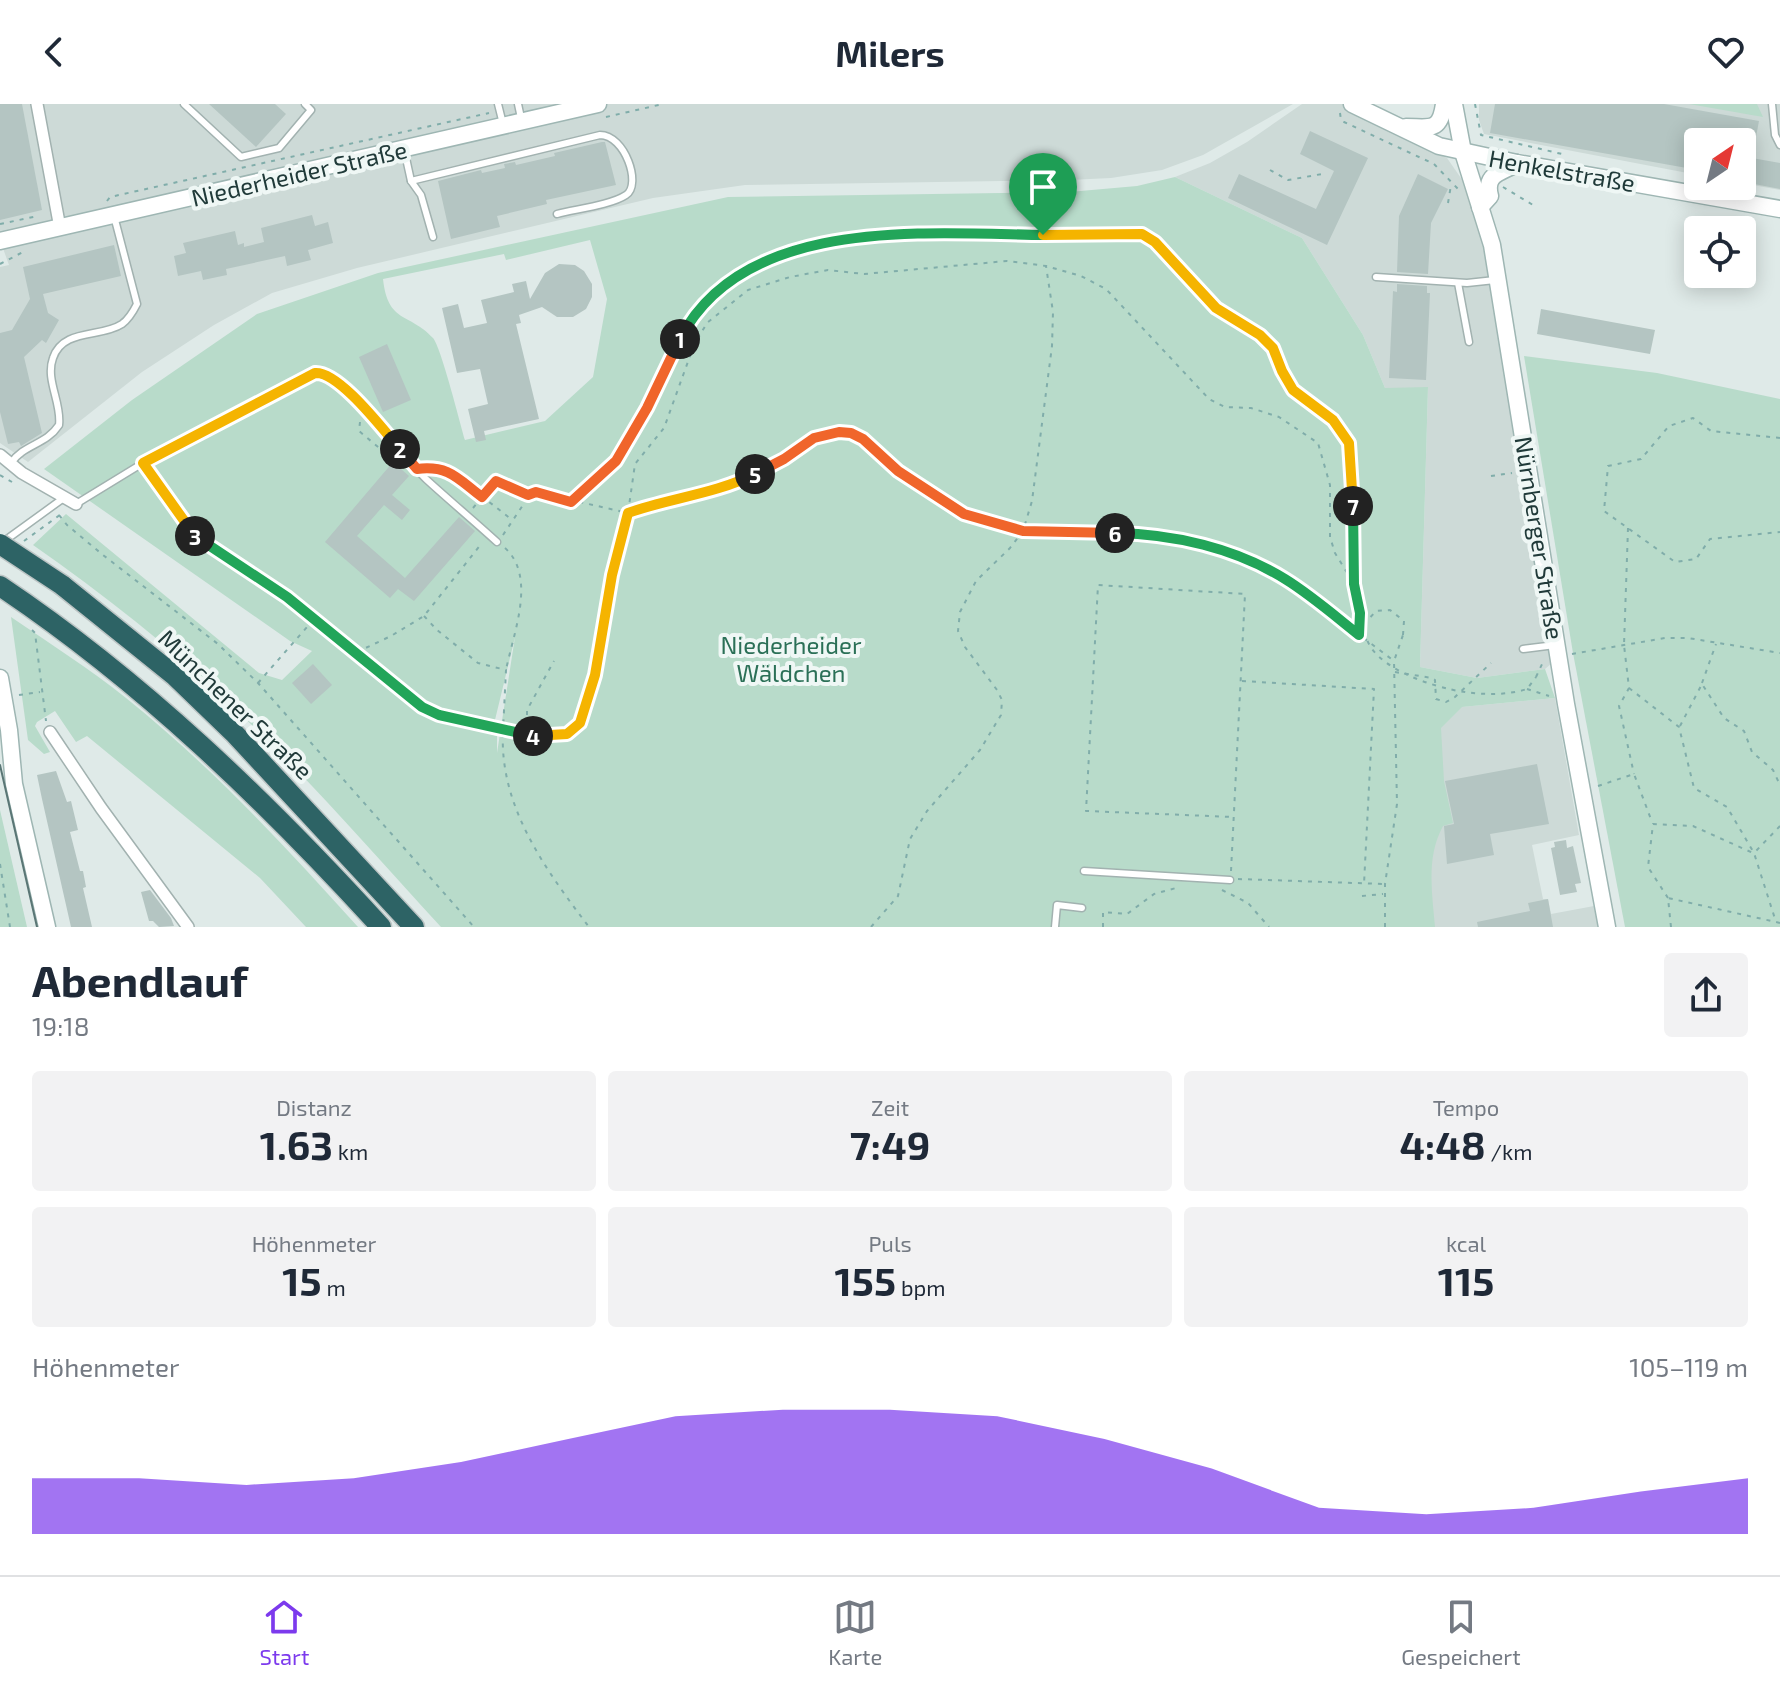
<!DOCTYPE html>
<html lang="de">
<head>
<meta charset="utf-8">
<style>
  body { margin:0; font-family:"Exo 2",sans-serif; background:#f2f2f3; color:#1f2937; height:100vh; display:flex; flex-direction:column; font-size:30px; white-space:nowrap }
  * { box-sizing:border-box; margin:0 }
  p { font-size:26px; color:#747a83 }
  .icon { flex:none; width:44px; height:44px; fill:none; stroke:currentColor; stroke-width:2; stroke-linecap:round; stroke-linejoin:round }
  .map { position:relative; height:823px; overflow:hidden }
  .side { display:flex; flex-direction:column; background:#fff; flex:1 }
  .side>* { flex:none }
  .needle { width:52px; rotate:35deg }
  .buttons { position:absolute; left:1684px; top:24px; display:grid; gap:16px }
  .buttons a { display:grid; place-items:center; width:72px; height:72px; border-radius:8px; background:#fff; box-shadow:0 4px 20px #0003; font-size:40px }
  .pin { position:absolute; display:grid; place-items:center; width:68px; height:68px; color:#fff; margin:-82px -34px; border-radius:50% 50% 50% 0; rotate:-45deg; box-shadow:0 0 8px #0007 }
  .pin .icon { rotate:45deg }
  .km { position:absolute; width:40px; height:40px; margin:-20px; border-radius:50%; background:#222; color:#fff; font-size:22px; line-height:40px; text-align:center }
  .round { display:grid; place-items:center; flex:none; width:84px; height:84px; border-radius:8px; background:#f2f2f3 }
  .summary { display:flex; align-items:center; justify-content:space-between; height:136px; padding:0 32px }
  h1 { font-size:44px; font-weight:700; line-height:60px }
  .figures { display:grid; grid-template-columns:repeat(3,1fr); gap:12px; height:136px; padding:8px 32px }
  .figures div { display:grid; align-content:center; border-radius:8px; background:#f2f2f3; text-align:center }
  .figures b { font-size:40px; font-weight:700 }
  .figures small { font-size:22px; font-weight:400 }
  .figures p { font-size:22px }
  .chart { height:224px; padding:16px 32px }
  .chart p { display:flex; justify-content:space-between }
  .chart svg { width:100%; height:144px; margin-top:8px; fill:#7c3aed; opacity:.7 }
  header { display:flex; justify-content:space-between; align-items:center; height:104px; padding:0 32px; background:#fff; font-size:36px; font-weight:700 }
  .tab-bar { display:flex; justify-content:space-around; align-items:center; height:112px; border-top:2px solid #e0e1e3; background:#fff; font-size:22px; color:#747a83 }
  .tab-bar a { display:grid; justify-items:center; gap:4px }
  .tab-bar .on { color:#7c3aed }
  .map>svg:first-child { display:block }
</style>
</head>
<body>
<header><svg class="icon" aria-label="back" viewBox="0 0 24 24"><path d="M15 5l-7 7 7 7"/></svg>Milers<svg class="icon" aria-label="heart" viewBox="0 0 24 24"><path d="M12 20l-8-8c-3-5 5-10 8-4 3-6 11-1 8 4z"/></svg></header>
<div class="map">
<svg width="1780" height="823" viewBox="0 0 1780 823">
  <rect width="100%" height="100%" fill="#dfeae8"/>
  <!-- built -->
  <g fill="#cddad7">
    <polygon points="0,0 1293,0 1203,51 1162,66 1111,74 1069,76 745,81 653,94 357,164 272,189 214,221 142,268 28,358 0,339 0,163 9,161 0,136"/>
    <polygon points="1302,0 1344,0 1447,54 1463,77 1493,168 1558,554 1545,565 1477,574 1420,563 1428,284 1385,284 1363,231 1302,134 1175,73 1210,59 1247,38"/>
    <polygon points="1479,0 1780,0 1780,86 1742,79 1742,38 1698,38 1698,71 1484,30 1479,16"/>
    <polygon points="1555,594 1579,731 1532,741 1543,795 1548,795 1551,810 1594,802 1598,823 1405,823 1416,600 1462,603"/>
  </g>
  <!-- green -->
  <g fill="#b8dbca" fill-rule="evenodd">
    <polygon points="1689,0 1757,0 1763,13"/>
    <path d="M1175,73L1302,134L1363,231L1385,284L1428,283L1420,563L1477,574L1545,565L1555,594L1462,603L1441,624L1444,677L1453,719L1443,722C1426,753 1432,788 1435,823H441C373,749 306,671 232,602C171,543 103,490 33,441L66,410L259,569L282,576L312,547L290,537L44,365L132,296L257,210L378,169L728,93L1069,88L1137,82ZM590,136L607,195L593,273L545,317L465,336C460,319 441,243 433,234C409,208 388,220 383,175L504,150L506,156ZM319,521L426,601L494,620L515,533L497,649V632L426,611Z"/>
    <polygon points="1524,252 1657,269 1780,295 1780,823 1625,823 1573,549"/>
    <path d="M11,513C49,539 90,565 126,594C212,663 285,742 358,823H306L260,774L87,632L76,638L55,607L37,618L35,622L50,648L44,650L28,636Z"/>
    <polygon points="0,706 27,823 0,823"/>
  </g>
  <!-- building -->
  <g fill="#b4c5c2">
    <polygon points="0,0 22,0 42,106 0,116"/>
    <polygon points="209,0 275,0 286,10 256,43"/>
    <polygon points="1495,0 1664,0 1759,17 1752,54 1780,59 1780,85 1749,79 1749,75 1748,81 1742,80 1742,38 1698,38 1698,66 1490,29"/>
    <polygon points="1310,27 1368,54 1327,141 1228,94 1239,70 1316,105 1334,67 1300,50"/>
    <polygon points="602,38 605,38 616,81 546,96 547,100 497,112 500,123 451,135 438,77 481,66 482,69 505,64 504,60 515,58 516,61 555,52 554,49"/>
    <polygon points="1418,70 1448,85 1431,119 1428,170 1397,168 1399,112"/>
    <polygon points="312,111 315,122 328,118 333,139 308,146 311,156 287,162 285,152 226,165 227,171 203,176 201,167 178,172 174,152 186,149 183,139 235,127 238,141 244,139 244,143 264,138 261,124"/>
    <polygon points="114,141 121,172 43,190 48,209 59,216 46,239 42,236 24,253 42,329 21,342 19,338 8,340 0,308 0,229 12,226 30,195 23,163"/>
    <polygon points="559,160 575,161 584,167 592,180 592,193 586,205 573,213 557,213 542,203 519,211 521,219 516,220 539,315 484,327 486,336 476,338 468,305 488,300 480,265 457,269 442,204 458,200 464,224 487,219 481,196 514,188 512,180 526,177 530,195 545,169"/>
    <polygon points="1397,180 1427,182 1427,189 1430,189 1426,276 1389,274 1393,187 1397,188"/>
    <polygon points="1541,205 1655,226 1650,250 1537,230"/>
    <polygon points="387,240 411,296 383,308 359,253"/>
    <polygon points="393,358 409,372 392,391 410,406 402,416 384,401 357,432 405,474 459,413 475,427 414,497 398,485 390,494 325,438"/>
    <polygon points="313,560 332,581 311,600 292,579"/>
    <polygon points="1537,660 1549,720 1490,730 1494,751 1447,760 1444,722 1454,720 1445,677"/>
    <polygon points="56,667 67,698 71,697 78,726 70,728 80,767 83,767 86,783 83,784 92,823 71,823 42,695 37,671"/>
    <polygon points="1566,736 1567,744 1573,742 1581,779 1575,780 1577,788 1560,791 1551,744 1555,743 1554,738"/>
    <polygon points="150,786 171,814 174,822 159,823 153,817 149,817 141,788"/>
    <polygon points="1548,795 1553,823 1478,823 1477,818 1530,807 1528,799"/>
  </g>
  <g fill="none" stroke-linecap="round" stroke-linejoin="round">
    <defs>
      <g id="lane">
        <polyline points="184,0 241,53 279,44 311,6 305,0"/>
        <polyline points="498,0 503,20"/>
        <polyline points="518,0 521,14"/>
        <polyline points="1772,0 1775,31 1780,41"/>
        <polyline points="404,45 411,77 421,91 433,133"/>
        <path d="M411,77L600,31C625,31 642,81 626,91C611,101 576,105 557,110"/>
        <polyline points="1376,173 1467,179 1495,176"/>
        <polyline points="1458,179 1469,238"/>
        <path d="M11,359C24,340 46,341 59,321C62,299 45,276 53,254C63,224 101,234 122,220C129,215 133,208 137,200L114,112"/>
        <path d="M76,400L143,359L315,269C343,267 404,355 427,376C450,397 474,417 497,438"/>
        <polyline points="3,438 65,393"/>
        <polyline points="1523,545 1555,541"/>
        <polyline points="1084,767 1230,776"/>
        <polyline points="1055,823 1057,801 1082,804"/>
      </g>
      <g id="street">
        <polyline points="37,0 60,124"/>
        <polyline points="0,351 22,369 76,400"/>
        <polyline points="50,628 101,704 188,823"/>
      </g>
      <g id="secondary">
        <polyline points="1352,0 1439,42 1517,59 1780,105"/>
        <polyline points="1454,0 1463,48 1492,141 1566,600 1607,823"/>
        <path d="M1406,23C1429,23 1440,29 1444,0"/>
        <path d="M1480,103L1490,92C1484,69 1502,69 1517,59"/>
        <polyline points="0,137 598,0"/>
        <polyline points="0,574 9,626 14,680 47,823"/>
      </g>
      <g id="highway">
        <polyline points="62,481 175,572 234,629 414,823"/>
        <path d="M0,482C142,577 266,697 381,823"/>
      </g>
    </defs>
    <!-- lane casing -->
    <use href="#lane" stroke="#a2b2b0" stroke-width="9"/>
    <!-- street casing -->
    <use href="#street" stroke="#a2b2b0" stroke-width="14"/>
    <!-- secondary casing -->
    <use href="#secondary" stroke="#9eb6b3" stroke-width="19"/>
    <!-- highway casing -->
    <use href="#highway" stroke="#bcc4c4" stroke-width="23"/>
    <!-- path -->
    <g stroke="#80adaa" stroke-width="2" stroke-dasharray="4 6" stroke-linecap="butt">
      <polyline points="1475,0 1481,31 1562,50"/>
      <polyline points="1340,9 1341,16 1344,18 1434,60 1459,86"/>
      <polyline points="606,13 663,0"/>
      <polyline points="1270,66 1288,76 1322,70"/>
      <polyline points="1503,83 1533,101"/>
      <polyline points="107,97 110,93 489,9"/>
      <polyline points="1448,99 1451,81"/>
      <polyline points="0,120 38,112"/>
      <polyline points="0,160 23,148"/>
      <polyline points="360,318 359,327 384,348 387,347"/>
      <polyline points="1780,334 1711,327 1693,314 1669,322 1641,355 1608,362 1604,407 1675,458 1696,455 1710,435 1780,428"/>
      <polyline points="431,363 447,365 511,415"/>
      <path d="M149,369L193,431L287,493L422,603L439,611L503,627C499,703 546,766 589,823"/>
      <polyline points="0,371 12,378"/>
      <polyline points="1491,372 1512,369"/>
      <polyline points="572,397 616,357 647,304 688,219 707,194 725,179 762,157 842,134 996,130 1142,130 1155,138 1216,204 1260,231 1273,244 1282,267 1293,286 1333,316 1349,339 1354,480"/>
      <polyline points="473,404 496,377 527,391"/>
      <polyline points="59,411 67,421 103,451 218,540 258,579 474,823"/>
      <polyline points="1628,424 1624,541 1629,584 1619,602 1634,670"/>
      <polyline points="503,431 531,389 536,388 628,409 656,399 735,380 784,355 814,334 839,328 851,329 863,335 898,367 938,394 964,410 996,421 1023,427 1136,430 1178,435 1203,440 1259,461 1286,475 1394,557"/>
      <polyline points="24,437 64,408"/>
      <path d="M505,444C537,473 513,530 506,566"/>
      <polyline points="424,512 437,526 478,559 506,566 503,627 527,632 567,630 580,619 595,571 612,471 628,409 635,360 664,324 694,241 707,219 748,186 790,173 828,166 864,170 1007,157 1046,162 1081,172 1106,185 1209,295 1225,303 1251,304 1279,313 1318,339 1330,381 1330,433 1335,449 1357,485 1360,509 1359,531"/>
      <polyline points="32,526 35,529 46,617"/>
      <polyline points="357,548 391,532 424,512 482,439"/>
      <polyline points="1572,550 1665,534 1688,534 1780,549"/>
      <polyline points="1395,568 1432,574 1435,576 1436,595 1446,598 1455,593 1491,559"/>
      <polyline points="1536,573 1543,558"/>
      <polyline points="1242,577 1374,585 1364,780"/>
      <polyline points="258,579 314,515"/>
      <polyline points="1702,579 1716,540"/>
      <polyline points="1629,584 1679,623 1694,684 1727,703 1754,749"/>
      <polyline points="1527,585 1549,592"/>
      <polyline points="19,591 40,588"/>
      <polyline points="1680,622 1702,580 1724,614 1744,627 1752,648 1773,666 1780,681"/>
      <polyline points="527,631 527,606 554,557"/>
      <polyline points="1598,682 1634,670 1652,718"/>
      <polyline points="1780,722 1754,749 1776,818 1780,819"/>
      <polyline points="0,760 10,823"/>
      <polyline points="1231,767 1245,490 1098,481 1086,707 1234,713"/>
      <polyline points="1238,775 1384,780"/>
      <polyline points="1222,786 1248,799 1269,823"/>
      <polyline points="1362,792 1383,790"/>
      <polyline points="1668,794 1648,763 1653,720 1693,722 1753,749"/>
      <polyline points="871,823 898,792 910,735 927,707 980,646 1001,611 1002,596 997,586 965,543 958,527 960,508 976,477 1010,444 1023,427 1032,397 1052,242 1053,208 1046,162"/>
      <polyline points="1103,823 1103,808 1127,810 1154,790 1176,784"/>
      <polyline points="1385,823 1385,780 1397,700 1394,557 1403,531"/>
      <polyline points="1671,823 1668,794 1776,818"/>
    </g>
    <!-- lane -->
    <use href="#lane" stroke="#fff" stroke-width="6"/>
    <!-- street -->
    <use href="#street" stroke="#fff" stroke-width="11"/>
    <!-- secondary -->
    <use href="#secondary" stroke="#fff" stroke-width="16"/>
    <!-- highway -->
    <use href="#highway" stroke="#2d6365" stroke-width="20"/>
    <!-- tram -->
    <polyline stroke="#5a7675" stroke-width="2" points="0,661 37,823"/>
    <defs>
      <polyline id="highway-bridge" points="0,440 62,481"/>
    </defs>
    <!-- highway-bridge casing -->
    <use href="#highway-bridge" stroke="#bcc4c4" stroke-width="23" stroke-linecap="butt"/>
    <!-- path-bridge -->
    <path stroke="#80adaa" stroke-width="2" stroke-dasharray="4 6" stroke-linecap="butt" d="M1403,531L1404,517L1390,506L1376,507L1366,518C1356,560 1434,584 1465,588C1485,591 1508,591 1527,585L1536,573"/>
    <!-- highway-bridge -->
    <use href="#highway-bridge" stroke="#2d6365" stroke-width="20"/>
  </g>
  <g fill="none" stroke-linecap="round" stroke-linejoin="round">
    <defs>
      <path id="split-1" d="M680,235C743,112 925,129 1043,131"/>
      <path id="split-2" d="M400,345L417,365C449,361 458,375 482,393L496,377L528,391L536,388L571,398L616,357L647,304L680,235"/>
      <path id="split-3" d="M195,432L143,359L315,269C339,267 384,327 400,345"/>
      <polyline id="split-4" points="195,432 287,493 422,603 439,611 533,632"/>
      <path id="split-5" d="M533,632L567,630L580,619L595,571L612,471L628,409C670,394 715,390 755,370"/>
      <polyline id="split-6" points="755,370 784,355 814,334 839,328 851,329 863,335 898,367 964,410 1023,427 1115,429"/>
      <path id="split-7" d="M1115,429C1174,430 1235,444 1285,475C1311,491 1335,512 1359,531L1360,509L1354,480L1353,402"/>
      <polyline id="split-8" points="1043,131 1142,130 1155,138 1216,204 1260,231 1273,244 1282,267 1293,286 1333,316 1349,339 1353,402"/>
    </defs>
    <!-- split-1 casing -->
    <use href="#split-1" stroke="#fff" stroke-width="16"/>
    <!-- split-2 casing -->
    <use href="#split-2" stroke="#fff" stroke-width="16"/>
    <!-- split-3 casing -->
    <use href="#split-3" stroke="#fff" stroke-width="16"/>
    <!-- split-4 casing -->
    <use href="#split-4" stroke="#fff" stroke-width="16"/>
    <!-- split-5 casing -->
    <use href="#split-5" stroke="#fff" stroke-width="16"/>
    <!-- split-6 casing -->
    <use href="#split-6" stroke="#fff" stroke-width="16"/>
    <!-- split-7 casing -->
    <use href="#split-7" stroke="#fff" stroke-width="16"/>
    <!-- split-8 casing -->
    <use href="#split-8" stroke="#fff" stroke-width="16"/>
    <!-- split-1 -->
    <use href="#split-1" stroke="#22a559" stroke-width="10"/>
    <!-- split-2 -->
    <use href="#split-2" stroke="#f0652b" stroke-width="10"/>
    <!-- split-3 -->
    <use href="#split-3" stroke="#f5b400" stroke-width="10"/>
    <!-- split-4 -->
    <use href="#split-4" stroke="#22a559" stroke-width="10"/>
    <!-- split-5 -->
    <use href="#split-5" stroke="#f5b400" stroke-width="10"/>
    <!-- split-6 -->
    <use href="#split-6" stroke="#f0652b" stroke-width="10"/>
    <!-- split-7 -->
    <use href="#split-7" stroke="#22a559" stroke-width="10"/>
    <!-- split-8 -->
    <use href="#split-8" stroke="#f5b400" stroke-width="10"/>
  </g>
  <g text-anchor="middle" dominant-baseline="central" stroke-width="8" stroke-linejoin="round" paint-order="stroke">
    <!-- street labels -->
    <g font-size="24" fill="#203a39" stroke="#eff7f5">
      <text transform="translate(1562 66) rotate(10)">Henkelstraße</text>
      <text transform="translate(299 69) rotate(-13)">Niederheider Straße</text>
      <text transform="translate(1540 434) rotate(81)">Nürnberger Straße</text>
      <text transform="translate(236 600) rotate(44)">Münchener Straße</text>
    </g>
    <!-- park labels -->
    <g font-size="24" fill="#2b7057" stroke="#eff7f5">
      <text x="791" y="540">Niederheider<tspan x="791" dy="28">Wäldchen</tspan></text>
    </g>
  </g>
</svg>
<div class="buttons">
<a><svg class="needle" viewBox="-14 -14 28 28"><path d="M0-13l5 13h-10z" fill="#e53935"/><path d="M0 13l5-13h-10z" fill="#747a83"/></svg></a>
<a><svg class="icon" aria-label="locate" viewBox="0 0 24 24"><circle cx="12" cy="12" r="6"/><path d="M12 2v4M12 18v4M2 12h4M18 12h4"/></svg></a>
</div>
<div class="pin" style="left:1043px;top:131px;background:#1e9e55"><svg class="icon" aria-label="arrive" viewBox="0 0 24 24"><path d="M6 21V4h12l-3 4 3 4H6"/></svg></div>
<b class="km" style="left:680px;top:235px">1</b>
<b class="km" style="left:400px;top:345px">2</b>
<b class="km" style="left:195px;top:432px">3</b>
<b class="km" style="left:533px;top:632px">4</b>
<b class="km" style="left:755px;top:370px">5</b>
<b class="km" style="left:1115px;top:429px">6</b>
<b class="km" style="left:1353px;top:402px">7</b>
</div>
<section class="side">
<div class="summary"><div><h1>Abendlauf</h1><p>19:18</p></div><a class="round"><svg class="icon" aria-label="share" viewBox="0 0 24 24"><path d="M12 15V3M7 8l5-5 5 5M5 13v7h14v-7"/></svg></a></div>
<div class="figures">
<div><p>Distanz</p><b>1.63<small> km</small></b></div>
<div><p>Zeit</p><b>7:49</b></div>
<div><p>Tempo</p><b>4:48<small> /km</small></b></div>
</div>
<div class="figures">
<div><p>Höhenmeter</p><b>15<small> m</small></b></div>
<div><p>Puls</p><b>155<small> bpm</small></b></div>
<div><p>kcal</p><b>115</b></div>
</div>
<div class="chart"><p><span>Höhenmeter</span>105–119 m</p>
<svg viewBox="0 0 160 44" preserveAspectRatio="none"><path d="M0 44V27L10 27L20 29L30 27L40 22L50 15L60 8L70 6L80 6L90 8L100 15L110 24L120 36L130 38L140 36L150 31L160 27V44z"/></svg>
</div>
</section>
<nav class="tab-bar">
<a class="on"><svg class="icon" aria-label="home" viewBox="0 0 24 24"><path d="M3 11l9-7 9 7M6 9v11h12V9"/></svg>Start</a>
<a><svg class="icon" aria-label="map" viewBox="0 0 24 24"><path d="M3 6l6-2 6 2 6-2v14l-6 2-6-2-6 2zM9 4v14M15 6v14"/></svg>Karte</a>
<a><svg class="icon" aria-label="saved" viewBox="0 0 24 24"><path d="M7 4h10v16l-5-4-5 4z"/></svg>Gespeichert</a>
</nav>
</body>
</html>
